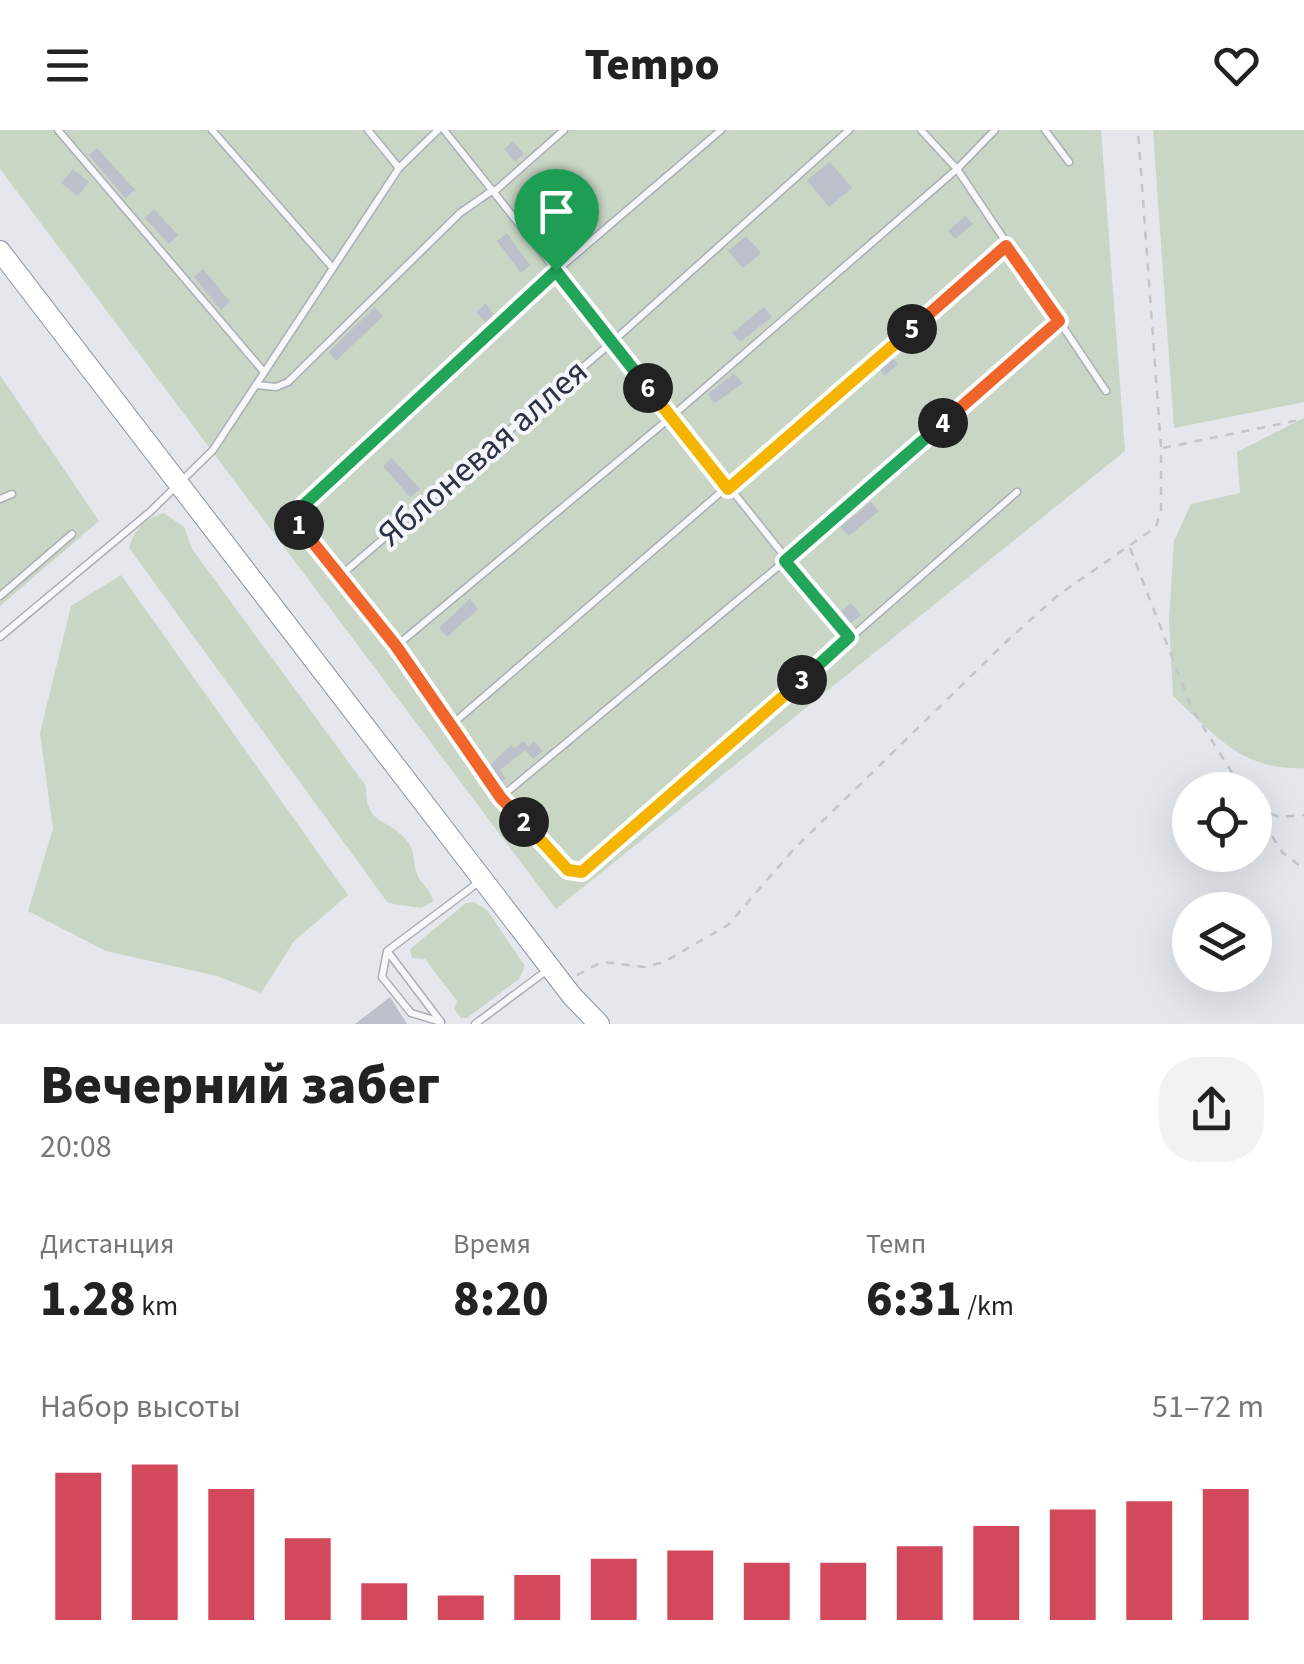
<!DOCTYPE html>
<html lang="ru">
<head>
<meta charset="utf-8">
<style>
  body { margin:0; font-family:"Source Sans 3",sans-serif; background:#f2f2f2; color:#222; height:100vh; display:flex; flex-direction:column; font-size:38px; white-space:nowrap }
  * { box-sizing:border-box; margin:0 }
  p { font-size:32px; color:#767676 }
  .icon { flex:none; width:55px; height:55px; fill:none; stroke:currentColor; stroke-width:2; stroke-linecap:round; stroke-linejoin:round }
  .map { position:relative; height:894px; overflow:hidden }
  .sheet { display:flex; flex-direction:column; background:#fff; flex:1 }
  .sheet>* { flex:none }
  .buttons { position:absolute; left:1172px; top:642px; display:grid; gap:20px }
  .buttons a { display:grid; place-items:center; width:100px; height:100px; border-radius:50%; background:#fff; box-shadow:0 10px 40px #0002; font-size:50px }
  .pin { position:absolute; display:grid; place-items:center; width:85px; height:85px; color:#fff; margin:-102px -42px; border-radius:50% 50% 50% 0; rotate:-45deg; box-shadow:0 0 10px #0007 }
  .pin .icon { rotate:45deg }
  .km { position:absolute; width:50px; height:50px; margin:-25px; border-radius:50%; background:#222; color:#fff; font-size:28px; line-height:50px; text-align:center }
  .round { display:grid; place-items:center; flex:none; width:105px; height:105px; border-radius:40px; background:#f2f2f2 }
  .overview { display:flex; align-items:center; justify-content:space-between; height:170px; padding:0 40px }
  h1 { font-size:55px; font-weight:800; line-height:75px }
  .stats { display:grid; grid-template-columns:repeat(3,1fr); gap:15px; height:170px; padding:10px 40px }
  .stats div { display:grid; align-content:center }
  .stats b { font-size:50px; font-weight:800 }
  .stats small { font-size:28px; font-weight:400 }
  .stats p { font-size:28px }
  .chart { height:280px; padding:20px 40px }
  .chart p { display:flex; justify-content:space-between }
  .chart svg { width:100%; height:180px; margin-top:10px; stroke:#d1495b; stroke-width:6 }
  header { display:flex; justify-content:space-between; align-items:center; height:130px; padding:0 40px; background:#fff; font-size:45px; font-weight:800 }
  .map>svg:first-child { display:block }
</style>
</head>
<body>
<header><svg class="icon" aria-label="menu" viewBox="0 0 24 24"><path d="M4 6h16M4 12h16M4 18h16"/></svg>Tempo<svg class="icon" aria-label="heart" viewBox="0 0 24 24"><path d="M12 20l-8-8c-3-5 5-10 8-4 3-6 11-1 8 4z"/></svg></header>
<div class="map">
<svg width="1304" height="894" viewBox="0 0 1304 894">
  <rect width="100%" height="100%" fill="#e4e7ec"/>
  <!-- green -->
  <g fill="#c9d6c5">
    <polygon points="0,0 1101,0 1125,321 556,779 0,39"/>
    <polygon points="1153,0 1304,0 1304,272 1174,298"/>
    <polygon points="0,245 99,391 0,476"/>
    <path d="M1304,288V638C1242,641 1215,605 1173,566L1169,491L1174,411L1191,374L1240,363L1237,322Z"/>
    <path d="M164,383L184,397L192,419L366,656C365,699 391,686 410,715C415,724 413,736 418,746C423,757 431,758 433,772L421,778L388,773L129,418C135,398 144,389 164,383Z"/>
    <polygon points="121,445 348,765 294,811 261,863 217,846 106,821 28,781 53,699 40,603 71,476"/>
    <polygon points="474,772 487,780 525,836 519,849 467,888 461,888 454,879 457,871 425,829 412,828 410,819 466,773"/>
  </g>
  <!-- building -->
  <g fill="#bbc0ca">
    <polygon points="513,11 524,24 515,32 504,19"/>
    <polygon points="97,18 135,60 125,68 89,25"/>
    <polygon points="830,32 852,58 829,77 807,50"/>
    <polygon points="73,39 89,52 78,66 61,53"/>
    <polygon points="154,79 178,105 169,114 145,88"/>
    <polygon points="965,86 973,94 955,109 948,101"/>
    <polygon points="507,103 530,135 521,143 497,111"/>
    <polygon points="746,106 761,123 743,138 728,121"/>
    <polygon points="203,139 230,172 221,180 194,147"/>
    <polygon points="486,173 495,188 488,195 476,182"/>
    <polygon points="375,177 383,186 336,231 329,222"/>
    <polygon points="764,177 772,187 740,212 732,203"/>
    <polygon points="890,225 898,234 885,246 877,236"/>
    <polygon points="734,243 743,253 715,273 708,264"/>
    <polygon points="392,328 420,359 410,367 383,336"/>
    <polygon points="871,372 879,381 849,406 840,397"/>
    <polygon points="470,469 478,479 447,507 439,498"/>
    <polygon points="851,473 861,485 848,495 839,484"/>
    <polygon points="524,611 528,617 534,611 543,621 533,629 525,620 500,640 506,649 500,653 488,637 511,615 514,618"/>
    <polygon points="390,867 407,894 355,894"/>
  </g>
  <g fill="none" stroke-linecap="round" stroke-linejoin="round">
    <defs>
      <g id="service">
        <polyline points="58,0 264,242"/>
        <polyline points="212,0 331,136"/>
        <polyline points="368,0 399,38"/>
        <polyline points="444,0 849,507"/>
        <polyline points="721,0 556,141 292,387 395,517 501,667 568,740 583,742 1017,362"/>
        <polyline points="921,0 957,39 1106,261"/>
        <polyline points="1045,0 1069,32"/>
        <polyline points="495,61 564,0"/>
        <polyline points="256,255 276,257 288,252 460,83 493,60"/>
        <polyline points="0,369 12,364"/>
        <polyline points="341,445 611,213 849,0"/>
        <polyline points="0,466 72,404"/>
        <polyline points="0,507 151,381 213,320 399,38 438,0"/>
        <polyline points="395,517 671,287 957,39 995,0"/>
        <polyline points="450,596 1006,116"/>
        <polyline points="501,667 785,431 1059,191"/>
        <polyline points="388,822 441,892"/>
        <polyline points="441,892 411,883 382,847 387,821 479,752"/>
        <polyline points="475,894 546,841"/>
      </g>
      <polyline id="trunk" points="0,121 572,866 599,894"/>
    </defs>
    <!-- service casing -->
    <use href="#service" stroke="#a9aeb7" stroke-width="9"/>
    <!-- trunk casing -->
    <use href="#trunk" stroke="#8b94a3" stroke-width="22"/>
    <!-- path -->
    <g stroke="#c2c5cb" stroke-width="2.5" stroke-dasharray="8 8" stroke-linecap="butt">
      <polyline points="1163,318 1304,289"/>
      <polyline points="1130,418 1192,579 1243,660"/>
      <polyline points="1256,678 1279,687 1304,685"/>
      <polyline points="1255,679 1282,722 1304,739"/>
      <polyline points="577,845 602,832 645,837 664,832 728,795 794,719 1007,511 1057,466 1156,397 1161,380 1161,318 1138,0"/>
    </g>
    <!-- service -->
    <use href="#service" stroke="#f7f8fa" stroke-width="6"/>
    <!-- trunk -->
    <use href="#trunk" stroke="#fff" stroke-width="20"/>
  </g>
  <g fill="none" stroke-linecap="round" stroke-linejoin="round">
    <defs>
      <polyline id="split-1" points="299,395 292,386 556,141"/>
      <polyline id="split-2" points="299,395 396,516 501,668 524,692"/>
      <polyline id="split-3" points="524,692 568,740 582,742 802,550"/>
      <polyline id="split-4" points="802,550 849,507 785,431 943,293"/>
      <polyline id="split-5" points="912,199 1006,116 1059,191 943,293"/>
      <polyline id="split-6" points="648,258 728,359 912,199"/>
      <polyline id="split-7" points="556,141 648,258"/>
    </defs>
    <!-- split-1 casing -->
    <use href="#split-1" stroke="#fff" stroke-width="20"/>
    <!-- split-2 casing -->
    <use href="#split-2" stroke="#fff" stroke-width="20"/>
    <!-- split-3 casing -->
    <use href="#split-3" stroke="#fff" stroke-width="20"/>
    <!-- split-4 casing -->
    <use href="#split-4" stroke="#fff" stroke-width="20"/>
    <!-- split-5 casing -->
    <use href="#split-5" stroke="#fff" stroke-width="20"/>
    <!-- split-6 casing -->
    <use href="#split-6" stroke="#fff" stroke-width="20"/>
    <!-- split-7 casing -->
    <use href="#split-7" stroke="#fff" stroke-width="20"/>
    <!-- split-1 -->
    <use href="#split-1" stroke="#22a559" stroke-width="12"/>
    <!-- split-2 -->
    <use href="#split-2" stroke="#f0652b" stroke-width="12"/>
    <!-- split-3 -->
    <use href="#split-3" stroke="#f5b400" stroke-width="12"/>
    <!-- split-4 -->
    <use href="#split-4" stroke="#22a559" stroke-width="12"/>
    <!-- split-5 -->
    <use href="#split-5" stroke="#f0652b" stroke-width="12"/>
    <!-- split-6 -->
    <use href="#split-6" stroke="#f5b400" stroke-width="12"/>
    <!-- split-7 -->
    <use href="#split-7" stroke="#22a559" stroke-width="12"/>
  </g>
  <g text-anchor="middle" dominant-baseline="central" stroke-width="8" stroke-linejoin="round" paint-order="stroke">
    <!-- street labels -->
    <g font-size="35" fill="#2b3445" stroke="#f4f6f9">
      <text transform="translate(483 323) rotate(-41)">Яблоневая аллея</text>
    </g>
  </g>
</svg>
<div class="buttons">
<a><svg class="icon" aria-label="locate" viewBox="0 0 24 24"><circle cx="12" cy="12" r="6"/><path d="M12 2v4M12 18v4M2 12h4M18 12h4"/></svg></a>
<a><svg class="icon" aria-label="layers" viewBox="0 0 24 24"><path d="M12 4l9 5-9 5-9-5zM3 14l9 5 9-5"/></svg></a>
</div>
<div class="pin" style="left:556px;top:141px;background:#1e9e55"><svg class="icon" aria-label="arrive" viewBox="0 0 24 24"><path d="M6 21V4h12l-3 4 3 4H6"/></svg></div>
<b class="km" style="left:299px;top:395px">1</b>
<b class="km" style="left:524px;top:692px">2</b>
<b class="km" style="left:802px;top:550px">3</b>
<b class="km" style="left:943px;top:293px">4</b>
<b class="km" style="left:912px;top:199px">5</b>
<b class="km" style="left:648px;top:258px">6</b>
</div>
<section class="sheet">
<div class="overview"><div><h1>Вечерний забег</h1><p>20:08</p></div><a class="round"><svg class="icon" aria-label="share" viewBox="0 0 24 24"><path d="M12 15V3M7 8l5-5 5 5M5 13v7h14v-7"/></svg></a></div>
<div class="stats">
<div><p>Дистанция</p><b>1.28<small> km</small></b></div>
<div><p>Время</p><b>8:20</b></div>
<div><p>Темп</p><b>6:31<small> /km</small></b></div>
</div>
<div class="chart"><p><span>Набор высоты</span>51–72 m</p>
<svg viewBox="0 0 160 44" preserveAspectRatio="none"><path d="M5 44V8M15 44V6M25 44V12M35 44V24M45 44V35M55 44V38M65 44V33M75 44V29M85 44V27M95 44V30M105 44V30M115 44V26M125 44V21M135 44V17M145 44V15M155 44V12"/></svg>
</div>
</section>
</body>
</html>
